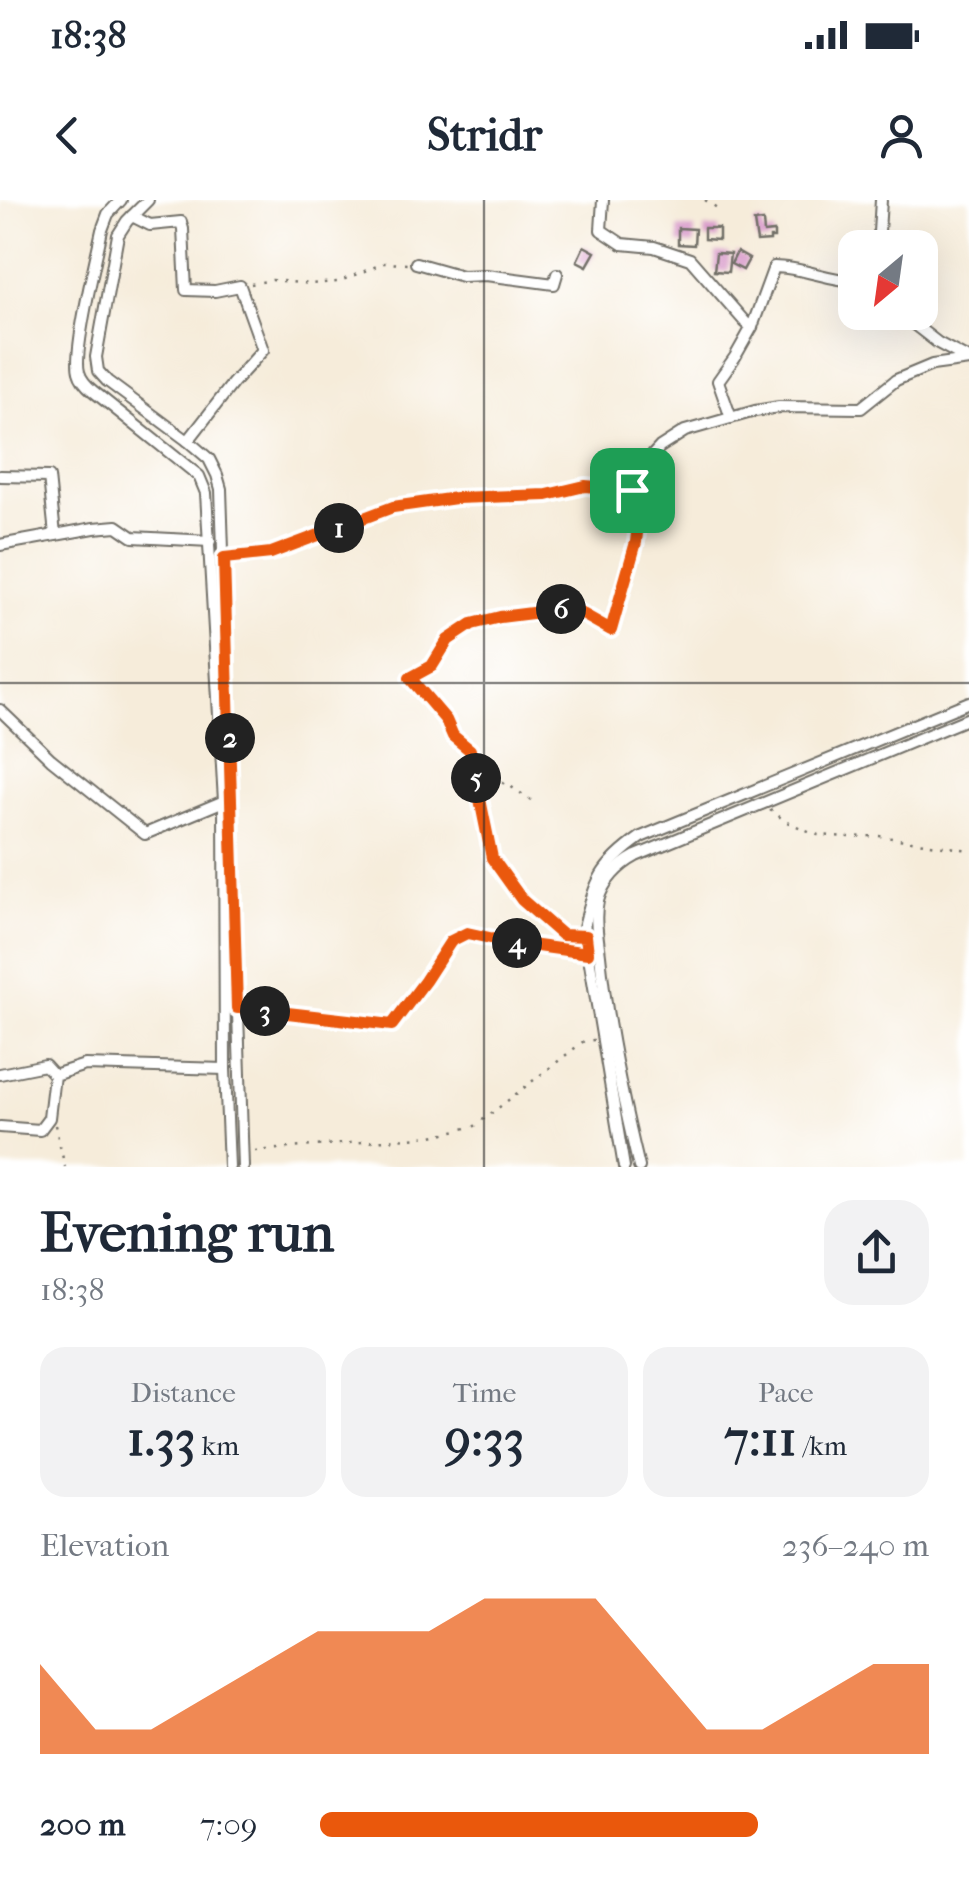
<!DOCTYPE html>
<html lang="en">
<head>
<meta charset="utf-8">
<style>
  body { margin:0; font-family:"IM FELL French Canon",serif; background:#f2f2f3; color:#1f2937; height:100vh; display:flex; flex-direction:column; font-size:38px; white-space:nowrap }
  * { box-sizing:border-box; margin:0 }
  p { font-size:32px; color:#747a83 }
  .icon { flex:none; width:55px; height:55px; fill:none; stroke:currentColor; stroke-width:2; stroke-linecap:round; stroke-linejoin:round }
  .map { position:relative; height:967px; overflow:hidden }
  .details { display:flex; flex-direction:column; background:#fff; flex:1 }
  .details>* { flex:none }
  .needle { width:65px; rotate:209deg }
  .buttons { position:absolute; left:838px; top:30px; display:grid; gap:20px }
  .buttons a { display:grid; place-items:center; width:100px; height:100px; border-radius:20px; background:#fff; box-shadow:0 10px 40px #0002; font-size:50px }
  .pin { position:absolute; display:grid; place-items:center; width:85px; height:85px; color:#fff; margin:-42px; border-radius:20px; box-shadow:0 5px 15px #0006 }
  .km { position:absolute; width:50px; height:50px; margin:-25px; border-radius:50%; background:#222; color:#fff; font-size:28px; line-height:50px; text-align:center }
  .round { display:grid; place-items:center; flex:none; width:105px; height:105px; border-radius:30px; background:#f2f2f3 }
  .overview { display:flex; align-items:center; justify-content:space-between; height:170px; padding:0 40px }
  h1 { font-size:55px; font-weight:700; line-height:75px }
  .metrics { display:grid; grid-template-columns:repeat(3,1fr); gap:15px; height:170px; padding:10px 40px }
  .metrics div { display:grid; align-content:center; border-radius:25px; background:#f2f2f3; text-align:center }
  .metrics b { font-size:50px; font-weight:700 }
  .metrics small { font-size:28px; font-weight:400 }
  .metrics p { font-size:28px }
  .chart { height:280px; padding:20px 40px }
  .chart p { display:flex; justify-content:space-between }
  .chart svg { width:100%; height:180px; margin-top:10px; fill:#ea580c; opacity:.7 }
  ul { padding:0 40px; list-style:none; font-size:32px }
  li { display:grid; grid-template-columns:160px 120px 1fr; align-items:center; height:75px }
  li i { height:25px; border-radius:12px; background:#ea580c }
  .status { display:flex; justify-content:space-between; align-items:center; height:70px; padding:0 50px; background:#fff; direction:ltr }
  .status svg { height:28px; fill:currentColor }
  header { display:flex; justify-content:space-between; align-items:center; height:130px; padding:0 40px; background:#fff; font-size:45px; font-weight:700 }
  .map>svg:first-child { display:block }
</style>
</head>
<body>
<div class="status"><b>18:38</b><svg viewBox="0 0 49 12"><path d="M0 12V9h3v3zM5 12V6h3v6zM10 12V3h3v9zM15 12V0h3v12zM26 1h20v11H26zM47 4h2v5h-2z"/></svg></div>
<header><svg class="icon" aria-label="back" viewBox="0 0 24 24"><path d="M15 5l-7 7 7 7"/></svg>Stridr<svg class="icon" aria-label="person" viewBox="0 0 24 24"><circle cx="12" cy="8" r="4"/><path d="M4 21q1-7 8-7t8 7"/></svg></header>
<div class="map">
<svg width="969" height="967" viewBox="0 0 969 967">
  <rect width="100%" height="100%" fill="#fff"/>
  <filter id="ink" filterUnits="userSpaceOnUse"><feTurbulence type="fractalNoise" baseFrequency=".01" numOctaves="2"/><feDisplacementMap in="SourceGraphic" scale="20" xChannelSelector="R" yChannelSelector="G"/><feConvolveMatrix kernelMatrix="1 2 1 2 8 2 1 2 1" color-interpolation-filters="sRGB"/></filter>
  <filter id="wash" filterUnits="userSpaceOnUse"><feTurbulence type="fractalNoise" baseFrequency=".0048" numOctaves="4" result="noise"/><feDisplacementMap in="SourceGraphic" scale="40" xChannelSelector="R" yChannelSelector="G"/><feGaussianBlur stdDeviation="2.25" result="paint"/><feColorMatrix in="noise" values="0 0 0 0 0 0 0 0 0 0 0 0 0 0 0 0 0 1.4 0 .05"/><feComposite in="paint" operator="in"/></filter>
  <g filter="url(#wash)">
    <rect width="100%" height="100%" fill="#f6ecda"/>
    <g id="blocks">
      <!-- building -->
      <g fill="#da9fcc">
        <polygon points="763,21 764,33 774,32 774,38 770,38 770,41 757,42 754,22"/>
        <polygon points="678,28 695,29 694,45 678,44"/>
        <polygon points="704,28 716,28 716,30 716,28 719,28 719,40 704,39"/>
        <polygon points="584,46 595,52 587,66 577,61"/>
        <polygon points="737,52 749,59 743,70 731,64"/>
        <polygon points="716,53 730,54 728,72 714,71"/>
      </g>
    </g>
  </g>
  <g filter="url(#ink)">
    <use href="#blocks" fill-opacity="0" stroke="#726f68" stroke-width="2.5"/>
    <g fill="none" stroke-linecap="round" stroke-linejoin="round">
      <defs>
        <g id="minor">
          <path d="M121,0L108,14L102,30C96,58 73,151 79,172C81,180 87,186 93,191L199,276L206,293L224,601L225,869L229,967"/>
          <polyline points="148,0 127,21 118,35 96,157 98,171 107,181 188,241 209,259 217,275 221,289 243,967"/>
          <polyline points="603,0 601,30 622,44 654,47 690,59 745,122 752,127"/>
          <polyline points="132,16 150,25 181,22 183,29 186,90 215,91 240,86 263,150 233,183 188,241"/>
          <polyline points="878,48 881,0"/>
          <polyline points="416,63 462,76 486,75 554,84 557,74"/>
          <polyline points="898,112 938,143 968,159"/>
          <path d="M731,218L718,181L735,157L752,127L774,67C802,67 827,80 855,81"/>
          <polyline points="0,276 49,277 55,335"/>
          <polyline points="0,345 94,328 117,326 133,337 210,341"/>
          <polyline points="225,358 271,353 393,307 456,298 547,295 585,286 632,290 640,269 660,247 685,231 755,211 779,207 861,208 896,180 932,165 969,160"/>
          <polyline points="0,510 51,559 145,634 224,601"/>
          <polyline points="0,874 45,865 54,875"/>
          <polyline points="0,927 40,930 49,918 54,875 85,865 225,869"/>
          <path d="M624,967L584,727C596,679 600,666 641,637L969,502"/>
          <path d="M639,967C622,897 607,826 600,755C598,738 594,718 598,701C603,681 619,665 636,656L969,518"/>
        </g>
      </defs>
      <!-- minor casing -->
      <use href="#minor" stroke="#726f68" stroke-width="14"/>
      <!-- path -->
      <g stroke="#726f68" stroke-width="2.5" stroke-dasharray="2.5 8" stroke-linecap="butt">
        <polyline points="705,0 717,8"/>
        <polyline points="251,84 272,80 310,84 338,82 384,63 408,64"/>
        <polyline points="633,299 638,328"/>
        <path d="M476,576L470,550L453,536L446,520L410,478L432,466L448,440L472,424L500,417L571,408L611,430C623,390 645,339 634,299"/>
        <polyline points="531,600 507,584 476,576 492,658 522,700 562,735 574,735"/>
        <polyline points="770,610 787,622 818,635 848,637 879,636 969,650"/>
        <polyline points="248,808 392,825 425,781 451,741 467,733 508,742 577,751"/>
        <polyline points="55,925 65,967"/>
        <polyline points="255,951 432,936 475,926 584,841 595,840"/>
      </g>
      <!-- minor -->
      <use href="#minor" stroke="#fff" stroke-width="10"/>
    </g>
  </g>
  <g fill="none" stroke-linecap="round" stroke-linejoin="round" filter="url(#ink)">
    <defs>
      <polygon id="route" points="585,286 632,290 639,316 636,342 611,430 572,408 500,417 472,424 448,440 432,466 410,478 446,520 453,536 470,550 492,658 522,700 562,735 586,736 588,753 508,742 467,733 451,741 425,781 392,825 244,808 237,808 224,358 271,353 393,307 456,298 547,295"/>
    </defs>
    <!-- route casing -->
    <use href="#route" stroke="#fff" stroke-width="20"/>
    <!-- route -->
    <use href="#route" stroke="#ea580c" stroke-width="12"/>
  </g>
  <!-- grid -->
  <path fill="none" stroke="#2b2b2b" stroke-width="2.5" stroke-opacity="0.55" d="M484,0V967M0,483H969"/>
</svg>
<div class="buttons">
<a><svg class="needle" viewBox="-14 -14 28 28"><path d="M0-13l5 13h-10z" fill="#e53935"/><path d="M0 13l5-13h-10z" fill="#747a83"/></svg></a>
</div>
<div class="pin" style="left:632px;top:290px;background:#1e9e55"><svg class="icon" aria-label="arrive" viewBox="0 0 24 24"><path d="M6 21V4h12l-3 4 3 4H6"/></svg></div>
<b class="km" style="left:339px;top:328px">1</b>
<b class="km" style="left:230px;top:538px">2</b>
<b class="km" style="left:265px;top:811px">3</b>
<b class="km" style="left:517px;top:743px">4</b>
<b class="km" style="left:476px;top:578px">5</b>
<b class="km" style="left:561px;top:409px">6</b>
</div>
<section class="details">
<div class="overview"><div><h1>Evening run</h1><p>18:38</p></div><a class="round"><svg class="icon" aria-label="share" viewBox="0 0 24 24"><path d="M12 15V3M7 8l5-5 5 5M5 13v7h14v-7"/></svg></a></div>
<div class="metrics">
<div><p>Distance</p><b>1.33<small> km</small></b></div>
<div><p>Time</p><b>9:33</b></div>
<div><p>Pace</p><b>7:11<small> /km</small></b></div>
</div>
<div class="chart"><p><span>Elevation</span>236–240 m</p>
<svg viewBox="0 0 160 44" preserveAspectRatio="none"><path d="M0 44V22L10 38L20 38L30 30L40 22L50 14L60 14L70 14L80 6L90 6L100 6L110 22L120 38L130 38L140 30L150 22L160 22V44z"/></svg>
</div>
<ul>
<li><b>200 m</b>7:09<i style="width:72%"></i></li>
</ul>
</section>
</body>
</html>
